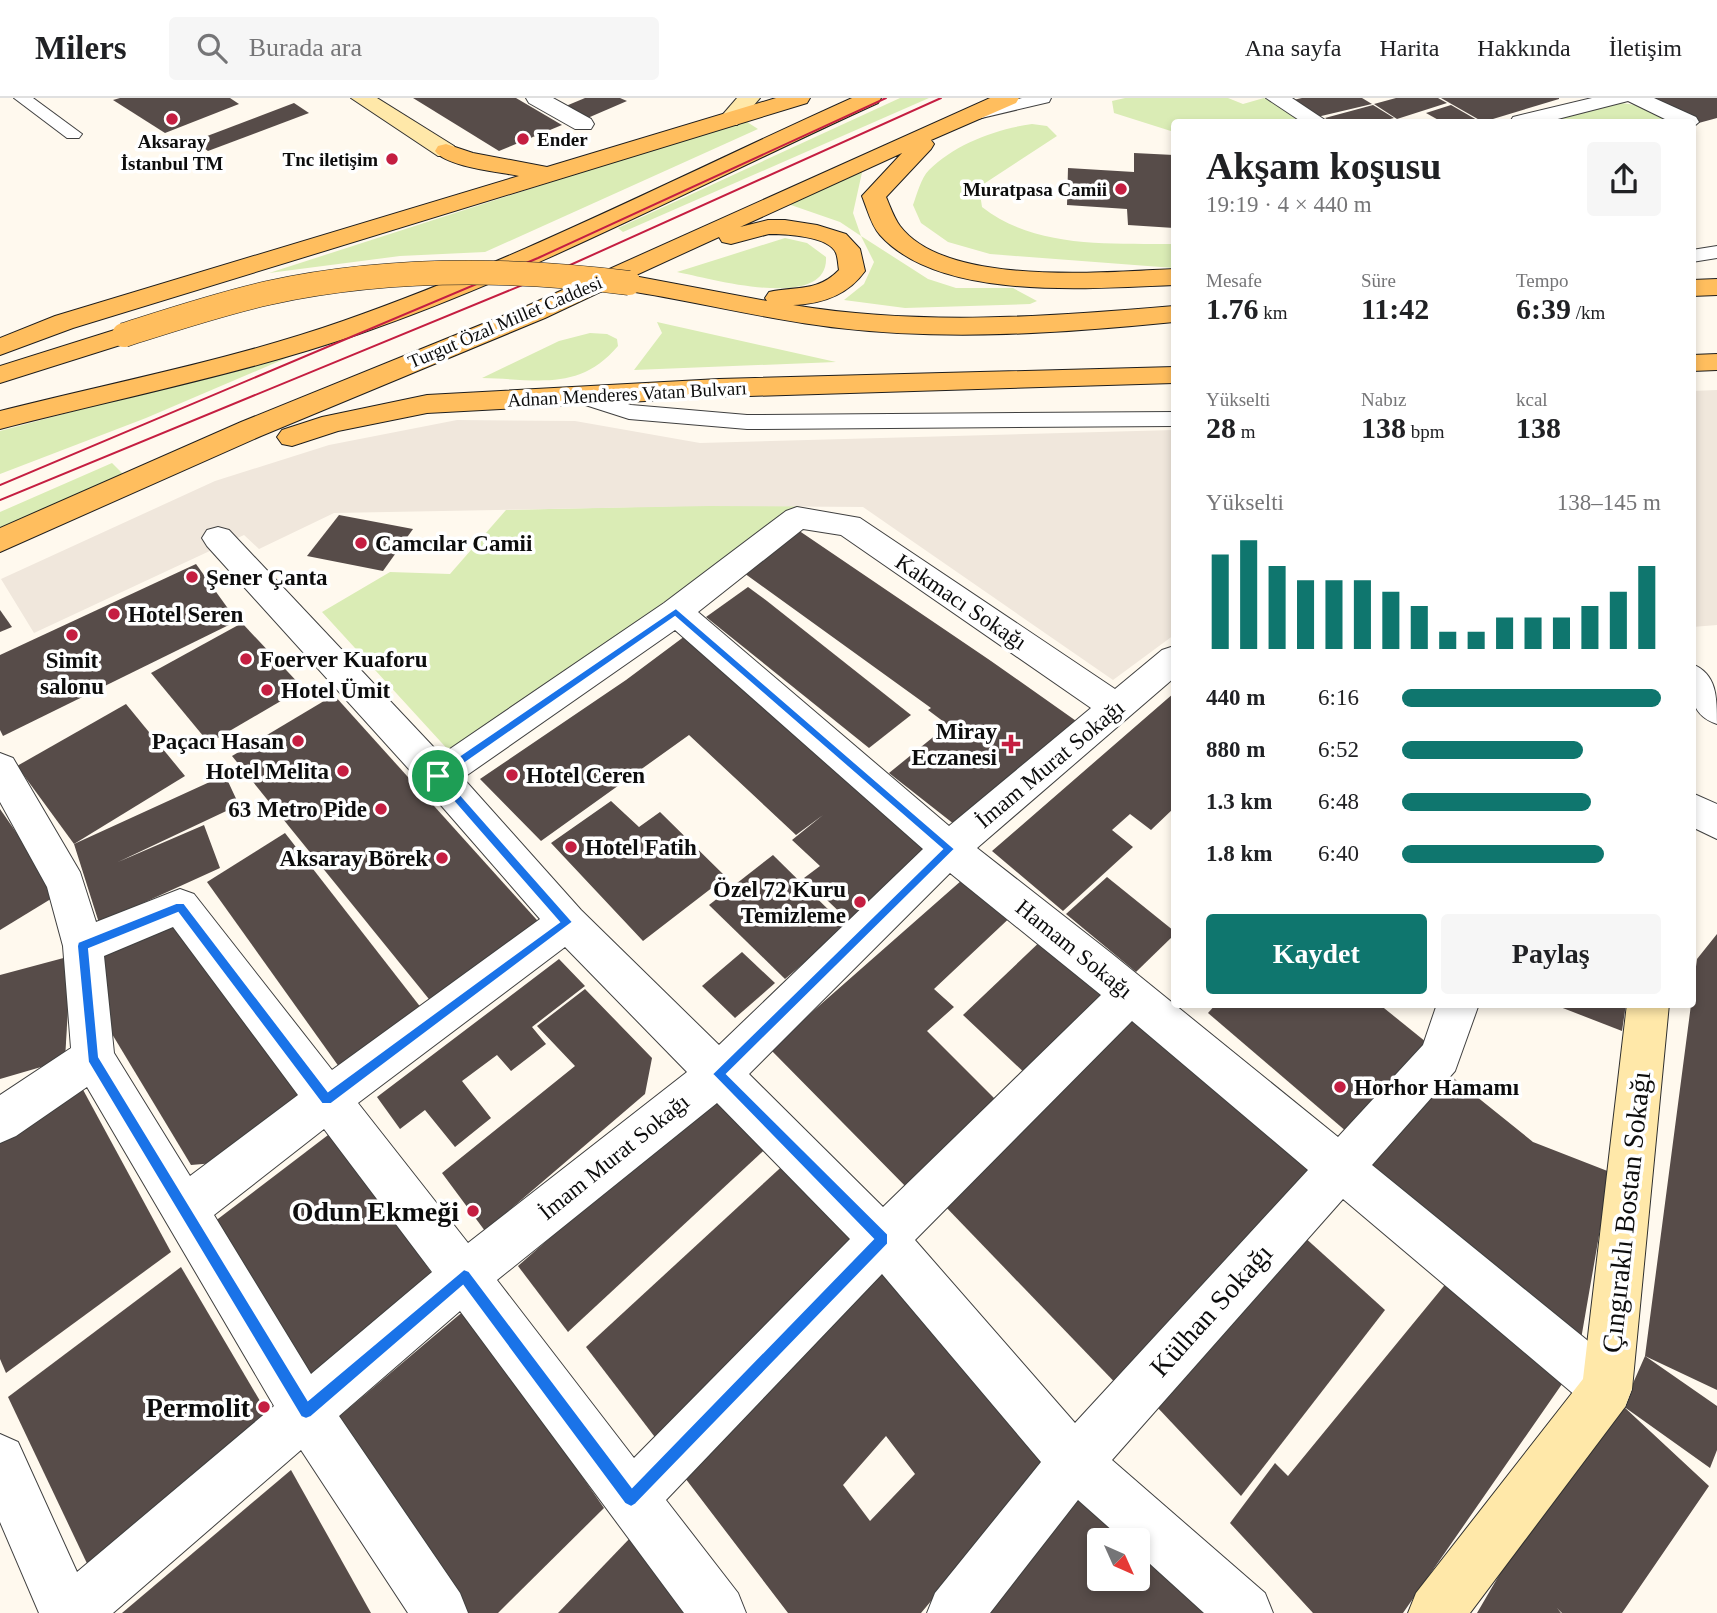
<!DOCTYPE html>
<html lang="tr">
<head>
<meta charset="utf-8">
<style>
  body { margin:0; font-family:Georgia,serif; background:#f6f6f6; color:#202124; height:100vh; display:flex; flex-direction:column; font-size:26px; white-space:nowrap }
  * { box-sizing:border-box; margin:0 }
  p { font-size:23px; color:#757577 }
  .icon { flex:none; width:38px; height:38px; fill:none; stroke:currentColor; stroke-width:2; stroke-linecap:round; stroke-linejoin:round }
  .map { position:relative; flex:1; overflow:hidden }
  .details { position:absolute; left:1171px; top:21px; width:525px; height:889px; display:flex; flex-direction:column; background:#fff; border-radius:7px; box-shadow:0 4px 10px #0003 }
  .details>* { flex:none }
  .needle { width:46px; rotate:135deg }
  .controls { position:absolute; left:1087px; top:1430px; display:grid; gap:14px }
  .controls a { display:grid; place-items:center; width:63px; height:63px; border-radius:7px; background:#fff; box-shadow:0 4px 10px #0003; font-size:35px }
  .pin { position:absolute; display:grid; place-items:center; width:60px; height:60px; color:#fff; margin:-30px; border:4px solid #fff; border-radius:50%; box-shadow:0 2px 7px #0007 }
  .round { display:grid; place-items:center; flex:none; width:74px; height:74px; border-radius:7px; background:#f6f6f6 }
  .headline { display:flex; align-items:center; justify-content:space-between; height:119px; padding:0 35px }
  h1 { font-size:38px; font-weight:800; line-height:52px }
  .figures { display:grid; grid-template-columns:repeat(3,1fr); gap:10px; height:119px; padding:7px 35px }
  .figures div { display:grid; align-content:center }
  .figures b { font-size:30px; font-weight:800 }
  .figures small { font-size:19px; font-weight:400 }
  .figures p { font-size:19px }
  .chart { height:196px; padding:14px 35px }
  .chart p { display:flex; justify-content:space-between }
  .chart svg { width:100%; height:126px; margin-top:7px; stroke:#0f766e; stroke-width:6 }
  .primary-button { display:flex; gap:14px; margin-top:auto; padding:14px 35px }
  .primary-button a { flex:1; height:80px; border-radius:7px; background:#0f766e; color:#fff; font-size:28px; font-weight:800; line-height:80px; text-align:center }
  .primary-button a+a { background:#f6f6f6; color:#202124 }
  ul { padding:0 35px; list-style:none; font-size:23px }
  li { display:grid; grid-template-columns:112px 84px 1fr; align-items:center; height:52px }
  li i { height:18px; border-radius:9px; background:#0f766e }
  header { display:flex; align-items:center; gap:42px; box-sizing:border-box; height:98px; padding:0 35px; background:#fff; border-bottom:2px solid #e0e0e0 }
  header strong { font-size:33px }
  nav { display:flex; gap:38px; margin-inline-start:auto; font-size:24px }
  .search { width:490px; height:63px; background:#f6f6f6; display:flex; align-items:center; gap:18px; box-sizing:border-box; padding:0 24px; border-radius:7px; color:#757577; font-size:26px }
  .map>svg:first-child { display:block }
</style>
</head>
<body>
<header>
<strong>Milers</strong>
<div class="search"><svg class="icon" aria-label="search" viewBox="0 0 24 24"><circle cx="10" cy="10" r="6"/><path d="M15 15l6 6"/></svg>Burada ara</div>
<nav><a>Ana sayfa</a><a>Harita</a><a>Hakkında</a><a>İletişim</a></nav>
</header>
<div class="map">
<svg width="1717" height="1515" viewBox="0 0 1717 1515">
  <rect width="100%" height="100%" fill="#fff9ee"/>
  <!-- green -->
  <g fill="#daecb5">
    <polygon points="900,0 929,0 623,134 618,130"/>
    <polygon points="1125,0 1228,0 1243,6 1264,0 1303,21 1302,24 1174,24 1174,34 1114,15 1112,3"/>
    <polygon points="1615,4 1642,8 1671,24 1545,24"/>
    <polygon points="744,22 758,31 485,154 400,158 269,175"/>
    <path d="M1032,26L1047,28L1057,38L979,89L982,109C1036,151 1109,145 1174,146V170L990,156L948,144L921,125L913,107C917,96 921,80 929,72C955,46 996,31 1032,26Z"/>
    <polygon points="863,70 853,115 861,138 928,181 956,190 1013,190 1037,203 1030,206 905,210 844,202 864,186 874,164 861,138 840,124 788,106"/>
    <path d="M785,140L807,145L826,159C829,215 708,180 677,174Z"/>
    <polygon points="657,224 836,264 634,272 662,235"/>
    <path d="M590,235L607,236L617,241L618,248C579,294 537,281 482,280L559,243Z"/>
    <polygon points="310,250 146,320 0,376 0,333"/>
    <polygon points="112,365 123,376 0,431 0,414"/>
    <polygon points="804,405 451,655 322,514 390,474 450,476 506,412"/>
  </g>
  <!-- plaza -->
  <g fill="#f0e7dc">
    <polygon points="1717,292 1717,527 1692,529 1692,293"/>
    <polygon points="457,322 575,323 700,345 1174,332 1174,537 1113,582 863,409 709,408 334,415 259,451 244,437 34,535 1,481 215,383 329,347"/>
  </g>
  <!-- building -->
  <g fill="#574c49" fill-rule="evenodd">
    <polygon points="120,0 230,0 239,6 165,35 113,2"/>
    <polygon points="413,0 516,0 562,27 499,53"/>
    <polygon points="585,0 620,0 627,3 583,22 561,10"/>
    <polygon points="1302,0 1362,0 1372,6 1317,19 1293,2"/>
    <polygon points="1396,0 1438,0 1447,5 1397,21 1374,6"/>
    <polygon points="1441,0 1559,0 1559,1 1483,24"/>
    <polygon points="1650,0 1717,0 1717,20 1695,26"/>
    <polygon points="294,5 309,15 208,53 194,43"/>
    <polygon points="1373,7 1394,20 1379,24 1331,24 1325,20"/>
    <polygon points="1451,7 1477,22 1442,24 1426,15"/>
    <polygon points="1134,55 1174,57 1174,130 1128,127 1127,111 1067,107 1068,70 1134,74"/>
    <polygon points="339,417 413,431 383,473 307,458"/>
    <polygon points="795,430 991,563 1079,625 959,730 889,675 948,627 928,612 931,610 737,470"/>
    <polygon points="196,466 237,523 3,638 0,632 0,557"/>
    <polygon points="748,489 767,503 911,617 869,650 706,519"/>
    <polygon points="0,512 12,529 0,534"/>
    <polygon points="242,525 303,590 209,645 151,575"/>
    <polygon points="685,538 935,754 851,825 804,780 820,768 792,742 823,717 796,737 689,637 541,743 480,681 626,582"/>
    <polygon points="1174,595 1174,710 1151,732 1130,716 1112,732 1133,749 1063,813 992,753"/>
    <polygon points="334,597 545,831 437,911 232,658"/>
    <polygon points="126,606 185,678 74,746 17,668"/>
    <polygon points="225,677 239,707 118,764 204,727 220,770 99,825 74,746"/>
    <polygon points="611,703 639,729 660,714 726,779 643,843 551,745"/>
    <polygon points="0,711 59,796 0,832"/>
    <polygon points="285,735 429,920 347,980 207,784"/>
    <polygon points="773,757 846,829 785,881 709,807"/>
    <polygon points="970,775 1017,813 934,891 954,909 927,933 1002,1008 914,1097 770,951"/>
    <polygon points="1107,779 1174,833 1174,837 1136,874 1066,816"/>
    <polygon points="175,813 317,1006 238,1063 191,1067 106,926 103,859"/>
    <polygon points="1717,836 1717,1292 1645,1258 1717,1308 1717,1352 1710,1370 1623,1308 1709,1388 1622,1515 1562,1515 1557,1510 1561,1515 1477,1515 1508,1462 1623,1308 1645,1258 1697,861"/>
    <polygon points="1046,838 1114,895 1030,980 963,917"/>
    <polygon points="742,854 775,885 735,920 702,888"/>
    <polygon points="71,858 65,962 0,981 0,877"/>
    <polygon points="559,861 585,888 532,929 546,946 511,973 497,957 462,983 491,1020 455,1049 425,1012 400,1031 377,999"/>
    <polygon points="585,891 652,960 645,996 485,1133 442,1075 575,968 537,928"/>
    <polygon points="1216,906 1379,906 1426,944 1347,1034 1208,915"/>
    <polygon points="1555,906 1626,906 1622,933 1555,907"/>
    <polygon points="1134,913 1317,1070 1127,1297 942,1105"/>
    <polygon points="1441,970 1533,1044 1610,1074 1580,1247 1365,1061"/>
    <polygon points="81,988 171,1154 6,1275 0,1261 0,1040"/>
    <polygon points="722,988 774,1043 568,1234 518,1168"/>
    <polygon points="332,1034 436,1181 309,1287 210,1127"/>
    <polygon points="790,1061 869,1146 664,1351 586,1249"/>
    <polygon points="1302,1137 1385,1212 1241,1398 1157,1309"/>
    <path d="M886,1168L1056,1354L921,1515H788L682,1376ZM886,1338L915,1376L870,1423L843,1387Z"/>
    <polygon points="181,1169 273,1325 92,1476 8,1299"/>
    <polygon points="1448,1183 1562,1286 1403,1515 1313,1515 1230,1425 1275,1365 1288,1378"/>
    <polygon points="466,1211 604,1410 498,1515 453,1515 335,1322"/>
    <polygon points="291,1372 371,1515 122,1515"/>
    <path d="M1083,1383L1206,1515H978ZM1099,1442H1138V1480H1099Z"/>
    <polygon points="631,1439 687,1515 558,1515"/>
  </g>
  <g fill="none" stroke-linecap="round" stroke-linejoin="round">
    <defs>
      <g id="lane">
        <polygon points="14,0 33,0 82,36 79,40 67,40"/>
        <polygon points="1022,0 1051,0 1049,4 969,23 961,18 963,14"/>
        <polygon points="1717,148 1717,160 1692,164 1692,152"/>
        <polygon points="584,292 631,307 747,317 1174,314 1174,328 747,331 629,321 576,304 573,299 576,294"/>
      </g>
      <g id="street">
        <polygon points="526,0 553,0 591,21 594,26 591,31 575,31 529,5"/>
        <polygon points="1266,0 1292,0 1328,24 1302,24"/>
        <polygon points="1592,0 1654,0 1696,19 1699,24 1692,30 1692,24 1671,24 1628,3 1546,24 1510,24 1513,19"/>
        <path d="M797,409L860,420L1115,591L1162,552L1174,548V580L977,750L1111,855L1338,1039L1423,947L1437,906H1479L1455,973L1372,1067L1625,1273L1632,1291L1625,1309L1607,1316L1589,1309L1343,1101L1112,1362L1265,1495L1273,1515H1204L1138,1455V1442H1123L1078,1402L990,1515H927L935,1495L1041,1364L882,1176L666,1402L738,1495L746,1515H684L460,1213L339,1318L460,1495L468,1515H408L301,1352L113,1515H39L0,1424V1336L18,1344L77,1474L274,1308L87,989L16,1038L0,1045V997L71,950L63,848L47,789L0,704V655L13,660L80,774L96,824L180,791L194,796L332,972L540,821L425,689L207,448L202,440L207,432L218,429L229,432L441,657L664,505L786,413ZM803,431L841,437L1091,610L949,728L698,514ZM675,532L923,751L719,947L581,812L463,680ZM950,775L1101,897L883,1109L749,976ZM173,829L298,997L190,1078L114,955L104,858ZM565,849L687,974L468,1145L358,1005ZM1132,923L1308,1072L1075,1325L915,1142ZM717,1005L850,1141L634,1360L497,1182ZM324,1031L432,1174L311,1276L214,1117Z"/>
        <path d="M1692,566C1717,576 1717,599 1717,626C1687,616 1692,593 1692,566Z"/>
        <polygon points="1692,695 1717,706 1717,741 1692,729"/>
      </g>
      <g id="secondary">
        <polygon points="351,0 377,0 454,48 457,53 454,58 438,58"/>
        <polygon points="737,0 760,0 737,27 721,27 718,22"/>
        <polygon points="1627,906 1669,906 1632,1291 1625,1309 1470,1515 1408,1515 1416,1495 1583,1281"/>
      </g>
      <g id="primary">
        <path d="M776,0H810L807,5L73,230L0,257V240L55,218L519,78C500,74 446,69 435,53L438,48L446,46L473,55L547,69Z"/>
        <path d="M852,0H881L878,5C706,83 538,174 359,236C242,276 120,300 0,331V313C114,284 232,262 343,223C518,162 683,76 852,0Z"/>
        <path d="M990,0H1019L1016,5L931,42L934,46L931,51L886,99C890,108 894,120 900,128C946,189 1105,174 1174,171V187C1092,190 940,204 880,137C871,127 867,110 862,98L902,55L740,129L768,122H785L817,127L846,136L860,151L865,173C848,197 822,206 793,207C920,228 1047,219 1174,208V224C1063,235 950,243 839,230C768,222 699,204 629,193L620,190L617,186L545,220L261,338L0,454V430L241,324L527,208ZM769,136C785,136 829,138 836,155C838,160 838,167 839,172C818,194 796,188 769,194L765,200L767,203L634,178L719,139L722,144L731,146Z"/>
        <polygon points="1717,181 1717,197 1692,198 1692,182"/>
        <polygon points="124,229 133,231 137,237 133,243 0,285 0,268"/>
        <polygon points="1717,256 1717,272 1692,273 1692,257"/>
        <polygon points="1174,269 1174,285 719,299 427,315 338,333 292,348 282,346 277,339 282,332 322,319 427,297 719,281"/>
      </g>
    </defs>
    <!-- lane casing -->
    <use href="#lane" stroke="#404040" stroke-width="2"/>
    <!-- street casing -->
    <use href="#street" stroke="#404040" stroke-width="2"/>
    <!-- secondary casing -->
    <use href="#secondary" stroke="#2f2f2f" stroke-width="2"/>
    <!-- primary casing -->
    <use href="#primary" stroke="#1e1e1e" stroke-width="2"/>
    <!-- lane -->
    <use href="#lane" fill="#fff" fill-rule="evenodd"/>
    <!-- street -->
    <use href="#street" fill="#fff" fill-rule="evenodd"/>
    <!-- secondary -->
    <use href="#secondary" fill="#ffe8a9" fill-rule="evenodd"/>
    <!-- primary -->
    <use href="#primary" fill="#ffbe5e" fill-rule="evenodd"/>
    <!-- tram -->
    <g stroke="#c51e41" stroke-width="2">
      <polyline points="0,387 538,160 886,0"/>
      <polyline points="0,402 559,172 941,0"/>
    </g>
    <defs>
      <path id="primary-bridge" d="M124,237C171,222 219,206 268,195C387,169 508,170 629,185"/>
    </defs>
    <!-- primary-bridge casing -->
    <use href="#primary-bridge" stroke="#1e1e1e" stroke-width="25" stroke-linecap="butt"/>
    <!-- primary-bridge -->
    <use href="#primary-bridge" stroke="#ffbe5e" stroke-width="24"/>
  </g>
  <!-- route -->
  <path fill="#1a73e8" stroke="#fff" stroke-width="2" fill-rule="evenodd" d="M676,510L955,751L727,976L888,1136V1146L636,1406L631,1409L625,1406L463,1188L311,1319L306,1321L301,1319L88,964L77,848L78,844L176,805H184L328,993L559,824L434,681V675ZM675,519L942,751L712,976L873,1141L632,1389L469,1173L464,1171L308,1302L99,959L89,851L178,815L322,1006H331L573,824L445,679Z"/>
  <!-- markers -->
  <g fill="#c51e41" stroke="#fff" stroke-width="2.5">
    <circle cx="172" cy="21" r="7"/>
    <circle cx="523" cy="41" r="7"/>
    <circle cx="392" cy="61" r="7"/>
    <circle cx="1121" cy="91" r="7"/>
    <circle cx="361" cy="445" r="7"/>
    <circle cx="192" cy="479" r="7"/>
    <circle cx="114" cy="516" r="7"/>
    <circle cx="72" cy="537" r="7"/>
    <circle cx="246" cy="561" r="7"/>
    <circle cx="267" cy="592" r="7"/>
    <circle cx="298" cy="643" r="7"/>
    <path d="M1007.5 635.5h7v7h7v7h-7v7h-7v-7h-7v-7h7z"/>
    <circle cx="343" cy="673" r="7"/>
    <circle cx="512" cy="677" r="7"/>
    <circle cx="381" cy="711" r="7"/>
    <circle cx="571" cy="749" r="7"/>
    <circle cx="442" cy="760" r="7"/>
    <circle cx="860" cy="804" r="7"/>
    <circle cx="1340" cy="989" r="7"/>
    <circle cx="473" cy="1113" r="7"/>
    <circle cx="264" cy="1309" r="7"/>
  </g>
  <g text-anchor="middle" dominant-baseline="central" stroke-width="7" stroke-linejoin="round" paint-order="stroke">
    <!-- far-poi labels -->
    <g font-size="19" font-weight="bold" fill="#0d0d0d" stroke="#fff" text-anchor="end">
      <text x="537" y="41" text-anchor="start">Ender</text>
      <text x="172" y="43" text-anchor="middle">Aksaray<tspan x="172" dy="22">İstanbul TM</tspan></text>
      <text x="378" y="61">Tnc iletişim</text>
      <text x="1107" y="91">Muratpasa Camii</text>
    </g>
    <!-- far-street labels -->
    <g font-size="19" fill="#0d0d0d" stroke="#fff">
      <text transform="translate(505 224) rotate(-23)">Turgut Özal Millet Caddesi</text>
      <text transform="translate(627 296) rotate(-3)">Adnan Menderes Vatan Bulvarı</text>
    </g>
    <!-- poi labels -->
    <g font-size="23" font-weight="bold" fill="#0d0d0d" stroke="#fff" text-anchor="start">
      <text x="375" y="445">Camcılar Camii</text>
      <text x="206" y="479">Şener Çanta</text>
      <text x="128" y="516">Hotel Seren</text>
      <text x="260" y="561">Foerver Kuaforu</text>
      <text x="72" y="562" text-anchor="middle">Simit<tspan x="72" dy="26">salonu</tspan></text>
      <text x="281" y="592">Hotel Ümit</text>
      <text x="997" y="633" text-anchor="end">Miray<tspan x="997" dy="26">Eczanesi</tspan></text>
      <text x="284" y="643" text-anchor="end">Paçacı Hasan</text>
      <text x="329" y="673" text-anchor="end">Hotel Melita</text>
      <text x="526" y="677">Hotel Ceren</text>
      <text x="367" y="711" text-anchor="end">63 Metro Pide</text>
      <text x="585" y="749">Hotel Fatih</text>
      <text x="428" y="760" text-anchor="end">Aksaray Börek</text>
      <text x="846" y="791" text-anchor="end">Özel 72 Kuru<tspan x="846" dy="26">Temizleme</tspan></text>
      <text x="1354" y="989">Horhor Hamamı</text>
    </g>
    <!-- street labels -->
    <g font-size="23" fill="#0d0d0d" stroke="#fff">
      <text transform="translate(961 504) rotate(34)">Kakmacı Sokağı</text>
      <text transform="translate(1050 666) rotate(-40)">İmam Murat Sokağı</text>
      <text transform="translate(1074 851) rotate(39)">Hamam Sokağı</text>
      <text transform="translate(614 1059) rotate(-39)">İmam Murat Sokağı</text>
    </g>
    <!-- near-poi labels -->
    <g font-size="28" font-weight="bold" fill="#0d0d0d" stroke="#fff" text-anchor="end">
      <text x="459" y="1113">Odun Ekmeği</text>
      <text x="250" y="1309">Permolit</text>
    </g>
    <!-- near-street labels -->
    <g font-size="28" fill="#0d0d0d" stroke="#fff">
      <text transform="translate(1626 1114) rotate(-84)">Çıngıraklı Bostan Sokağı</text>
      <text transform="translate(1211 1212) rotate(-48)">Külhan Sokağı</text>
    </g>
  </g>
</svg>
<div class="controls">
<a><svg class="needle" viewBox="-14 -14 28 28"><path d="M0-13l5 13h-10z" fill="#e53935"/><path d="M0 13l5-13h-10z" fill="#757577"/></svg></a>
</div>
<div class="pin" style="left:438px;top:678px;background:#1e9e55"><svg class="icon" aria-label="arrive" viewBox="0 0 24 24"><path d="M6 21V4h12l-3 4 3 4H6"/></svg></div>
<section class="details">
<div class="headline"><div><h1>Akşam koşusu</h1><p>19:19 · 4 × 440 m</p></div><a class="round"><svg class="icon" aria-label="share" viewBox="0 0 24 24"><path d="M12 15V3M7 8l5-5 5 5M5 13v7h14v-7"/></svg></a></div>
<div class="figures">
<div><p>Mesafe</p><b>1.76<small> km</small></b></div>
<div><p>Süre</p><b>11:42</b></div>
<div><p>Tempo</p><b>6:39<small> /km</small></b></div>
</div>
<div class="figures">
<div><p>Yükselti</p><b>28<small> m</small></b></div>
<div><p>Nabız</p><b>138<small> bpm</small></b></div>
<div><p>kcal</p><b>138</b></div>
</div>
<div class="chart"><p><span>Yükselti</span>138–145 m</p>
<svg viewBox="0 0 160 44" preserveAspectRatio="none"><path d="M5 44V11M15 44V6M25 44V15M35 44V20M45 44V20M55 44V20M65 44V24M75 44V29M85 44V38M95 44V38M105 44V33M115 44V33M125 44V33M135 44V29M145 44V24M155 44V15"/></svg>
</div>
<ul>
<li><b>440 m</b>6:16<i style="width:100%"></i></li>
<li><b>880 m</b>6:52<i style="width:70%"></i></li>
<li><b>1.3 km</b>6:48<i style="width:73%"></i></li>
<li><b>1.8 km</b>6:40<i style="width:78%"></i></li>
</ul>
<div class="primary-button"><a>Kaydet</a><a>Paylaş</a></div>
</section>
</div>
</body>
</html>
